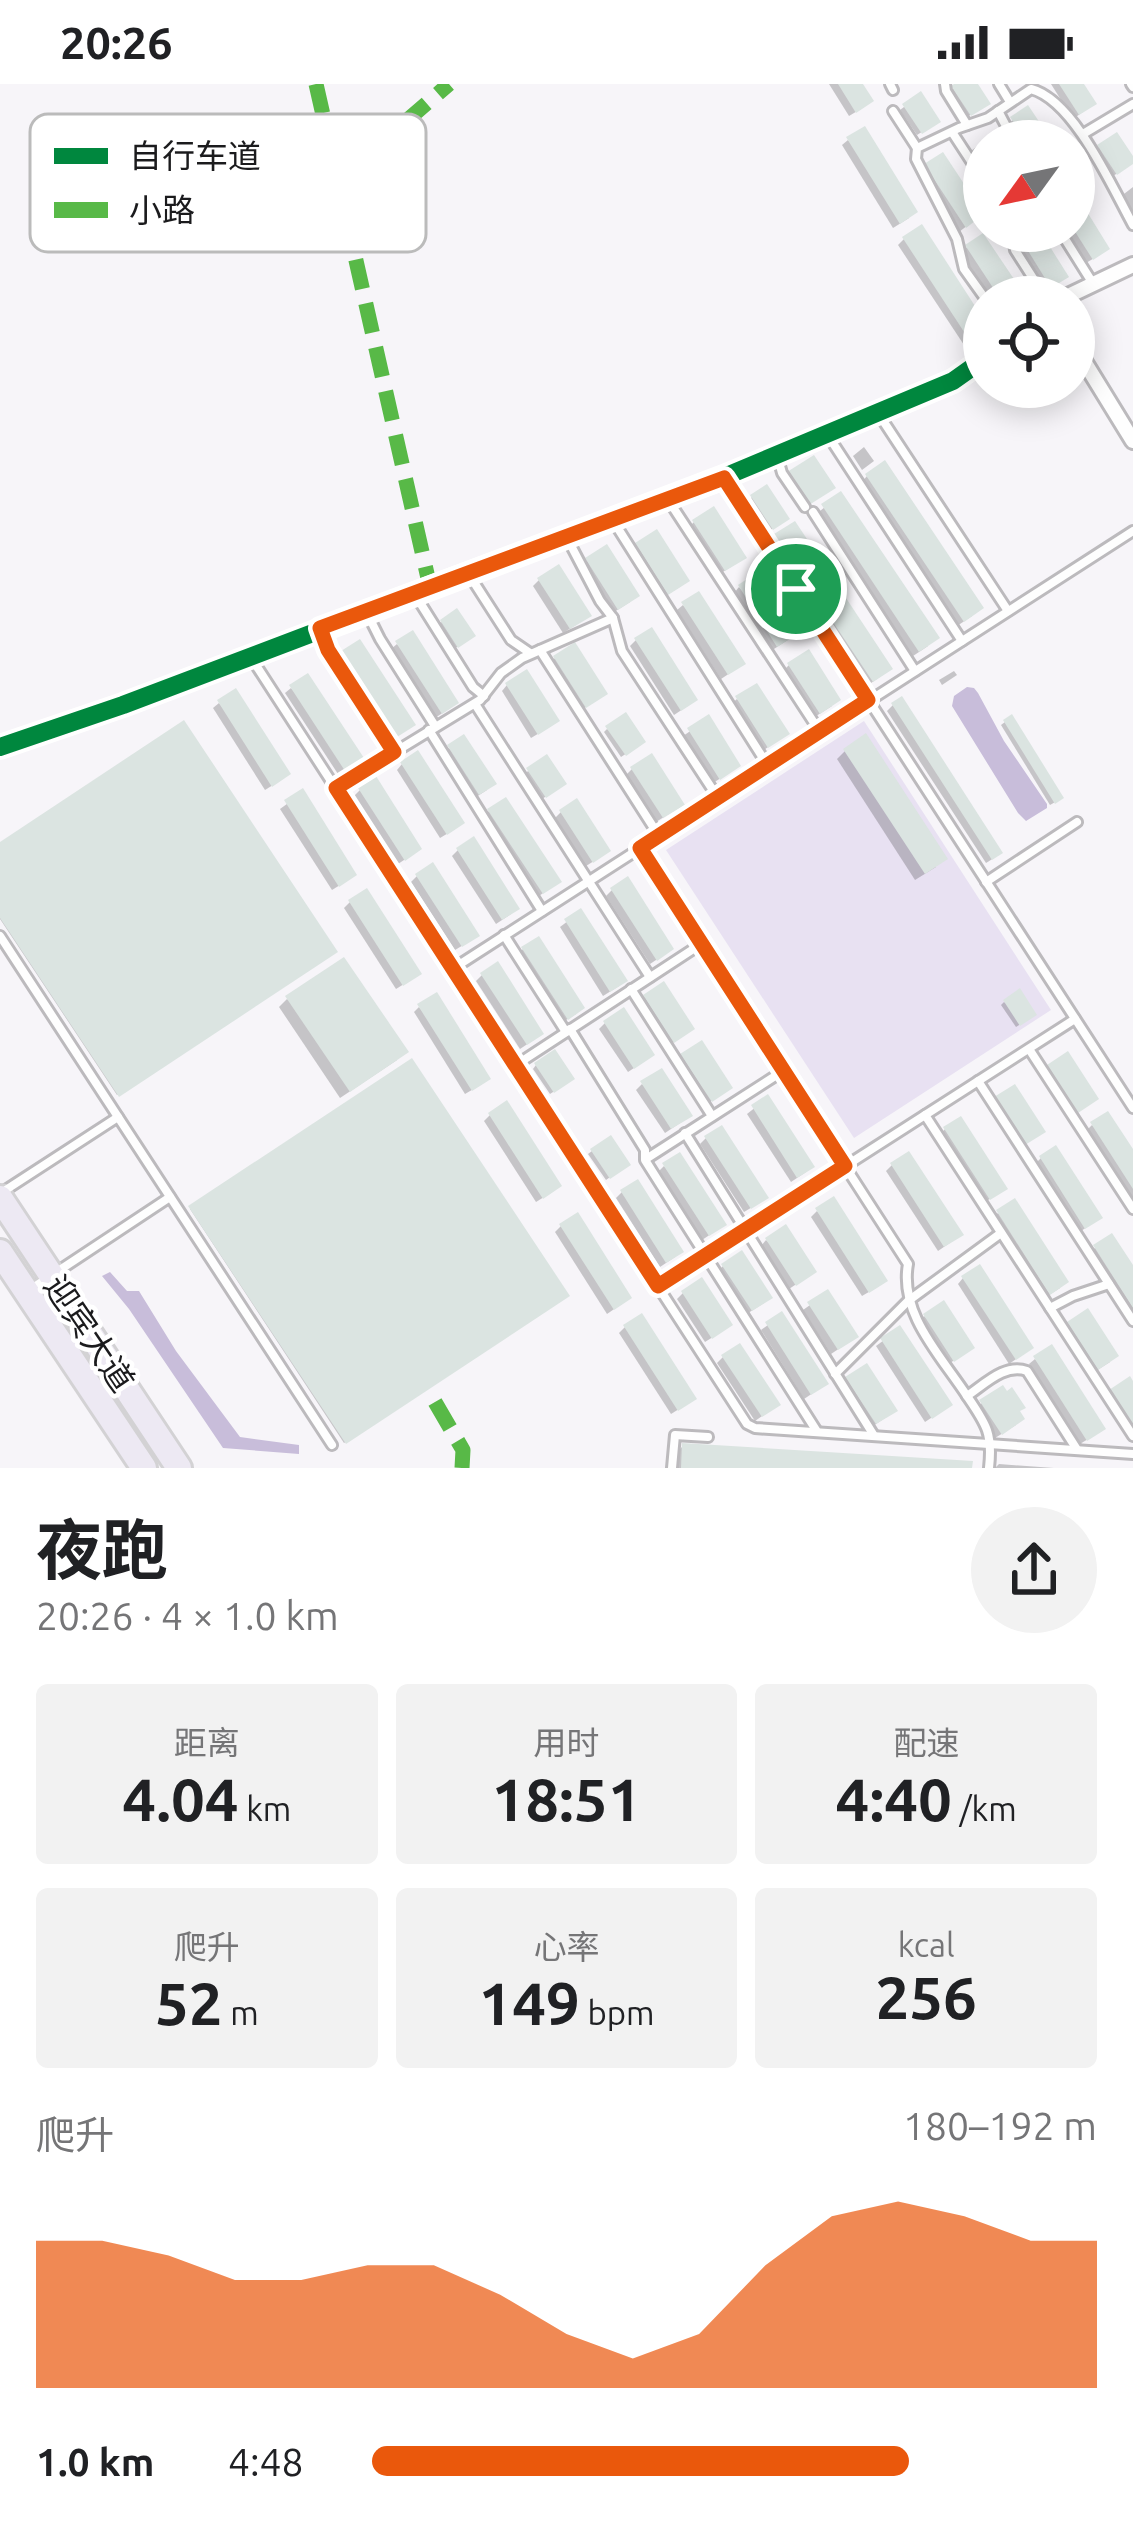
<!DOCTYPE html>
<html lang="zh">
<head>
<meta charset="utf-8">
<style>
  body { margin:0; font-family:Ubuntu,"Noto Sans SC",sans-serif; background:#f2f2f2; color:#202124; height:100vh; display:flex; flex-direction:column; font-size:45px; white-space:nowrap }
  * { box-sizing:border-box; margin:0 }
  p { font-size:39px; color:#757577 }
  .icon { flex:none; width:66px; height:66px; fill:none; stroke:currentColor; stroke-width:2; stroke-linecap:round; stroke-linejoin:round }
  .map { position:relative; height:1384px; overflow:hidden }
  .side { display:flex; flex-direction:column; background:#fff; flex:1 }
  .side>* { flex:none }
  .needle { width:78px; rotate:237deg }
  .controls { position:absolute; left:963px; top:36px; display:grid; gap:24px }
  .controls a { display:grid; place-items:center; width:132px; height:132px; border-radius:50%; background:#fff; box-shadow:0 6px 30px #0003; font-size:60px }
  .pin { position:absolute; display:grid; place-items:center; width:102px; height:102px; color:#fff; margin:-51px; border:6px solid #fff; border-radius:50%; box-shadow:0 3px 12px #0007 }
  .round { display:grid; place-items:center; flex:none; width:126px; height:126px; border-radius:63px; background:#f2f2f2 }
  .headline { display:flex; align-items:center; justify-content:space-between; height:204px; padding:0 36px }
  h1 { font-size:66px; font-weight:700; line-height:90px }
  .stats { display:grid; grid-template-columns:repeat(3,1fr); gap:18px; height:204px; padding:12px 36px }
  .stats div { display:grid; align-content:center; border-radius:12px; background:#f2f2f2; text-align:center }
  .stats b { font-size:60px; font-weight:700 }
  .stats small { font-size:33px; font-weight:400 }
  .stats p { font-size:33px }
  .chart { height:336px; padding:24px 36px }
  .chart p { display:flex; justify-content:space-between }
  .chart svg { width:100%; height:216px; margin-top:12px; fill:#ea580c; opacity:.7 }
  ul { padding:0 36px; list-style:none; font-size:39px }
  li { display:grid; grid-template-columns:192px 144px 1fr; align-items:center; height:90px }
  li i { height:30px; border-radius:15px; background:#ea580c }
  .status { display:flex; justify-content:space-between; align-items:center; height:84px; padding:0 60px; background:#fff; direction:ltr }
  .status svg { height:33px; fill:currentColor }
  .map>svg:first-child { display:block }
</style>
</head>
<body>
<div class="status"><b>20:26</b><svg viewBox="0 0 49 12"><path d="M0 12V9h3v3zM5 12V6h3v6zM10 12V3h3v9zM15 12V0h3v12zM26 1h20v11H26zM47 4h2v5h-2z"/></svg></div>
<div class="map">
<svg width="1133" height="1384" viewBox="0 0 1133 1384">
  <rect width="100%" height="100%" fill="#f7f5f9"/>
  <!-- green -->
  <polygon fill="#e8e1f2" points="864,637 1051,926 854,1054 666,766"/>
  <!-- water -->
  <g fill="#c8bdda">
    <polygon points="967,603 974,604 978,609 1004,657 1047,720 1047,724 1026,737 1018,729 952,622 954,612"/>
    <polygon points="110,1188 127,1207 139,1207 176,1267 240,1353 299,1361 299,1370 223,1364 129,1225 102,1192"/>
  </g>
  <!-- shadow -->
  <g fill="#0003">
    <polygon points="829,0 859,0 864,23 849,32"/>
    <polygon points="959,0 974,0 984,22 967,33 950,7"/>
    <polygon points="1051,0 1081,0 1087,25 1073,35"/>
    <polygon points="920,11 934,40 917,51 900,26"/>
    <polygon points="1027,26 1048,57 1017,57 1006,41"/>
    <polygon points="988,54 990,57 984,57 984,95 967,70"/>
    <polygon points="848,56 909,134 893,144 842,61"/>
    <polygon points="1099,63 1130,81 1113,92 1096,66"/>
    <polygon points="926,83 981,131 959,148 921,88"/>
    <polygon points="1133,103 1133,133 1120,113"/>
    <polygon points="1074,126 1101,170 1086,179 1065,147 1074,147"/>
    <polygon points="1038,150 1059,198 1045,208 1018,165"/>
    <polygon points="904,155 984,241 980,250 964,261 898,161"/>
    <polygon points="967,163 1021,213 990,213 961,169"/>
    <polygon points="864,363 874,377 862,386 853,372"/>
    <polygon points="867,392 972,532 954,544 859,401"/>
    <polygon points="840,411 928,562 910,574 815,431"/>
    <polygon points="752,413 783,438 769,447 749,416"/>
    <polygon points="694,438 737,479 718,491 688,444"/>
    <polygon points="776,453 881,592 864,604 768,461"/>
    <polygon points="637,462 681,502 662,514 632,467"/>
    <polygon points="587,477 630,518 611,530 581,482"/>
    <polygon points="539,496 582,537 563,549 533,502"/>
    <polygon points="739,503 789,555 771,567 734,509"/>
    <polygon points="683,521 736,585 721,595 677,526"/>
    <polygon points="441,538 469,555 454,565 438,541"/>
    <polygon points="636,556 689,621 674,631 630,562"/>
    <polygon points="397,560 450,624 435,634 391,565"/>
    <polygon points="343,570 406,646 390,656 337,576"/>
    <polygon points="555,574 598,615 580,627 549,580"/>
    <polygon points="789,581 832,622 813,634 783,587"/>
    <polygon points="954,587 957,591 942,601 939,596"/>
    <polygon points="507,601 551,642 531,654 502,607"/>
    <polygon points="291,604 354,680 338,690 285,609"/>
    <polygon points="737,615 780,655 761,668 731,620"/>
    <polygon points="219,619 281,696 265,706 213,624"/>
    <polygon points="893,621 994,774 986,779 887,627"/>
    <polygon points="708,635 732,687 713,699 683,652"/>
    <polygon points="1005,638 1057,717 1050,721 1001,641"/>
    <polygon points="607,645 639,661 621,673 604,648"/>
    <polygon points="449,664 487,706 473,715 443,669"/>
    <polygon points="845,667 936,783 915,796 837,675"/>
    <polygon points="402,680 455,745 440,754 397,686"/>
    <polygon points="632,685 675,726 656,738 626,691"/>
    <polygon points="528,687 560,703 542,715 525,690"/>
    <polygon points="360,706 413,770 398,780 354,712"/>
    <polygon points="302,709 348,796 332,806 280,725"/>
    <polygon points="489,727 552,803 536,814 483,733"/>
    <polygon points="561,728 602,772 586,782 555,734"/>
    <polygon points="0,761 334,867 117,1011 0,835"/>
    <polygon points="458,766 511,830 496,840 452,772"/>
    <polygon points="417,792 470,857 455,866 411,798"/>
    <polygon points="612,806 665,870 650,880 606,812"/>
    <polygon points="350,818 412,895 396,905 344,824"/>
    <polygon points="580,828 619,902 603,912 560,843"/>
    <polygon points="523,865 576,930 561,939 517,871"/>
    <polygon points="482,891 535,955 520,965 476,897"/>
    <polygon points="645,913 686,950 668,962 639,919"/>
    <polygon points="287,915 397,976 340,1014 279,923"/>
    <polygon points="1004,918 1030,934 1016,943 1001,921"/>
    <polygon points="419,923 482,1000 465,1010 414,928"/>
    <polygon points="605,939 646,976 628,988 599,945"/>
    <polygon points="682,972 723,1009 705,1021 677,978"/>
    <polygon points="411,978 566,1211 344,1359 190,1125"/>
    <polygon points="536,981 568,998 550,1010 533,985"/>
    <polygon points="1049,983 1090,1020 1071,1032 1043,989"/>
    <polygon points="642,1000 683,1037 665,1049 636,1006"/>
    <polygon points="767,1014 806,1088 791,1098 747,1030"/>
    <polygon points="490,1031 552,1108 536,1118 484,1037"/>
    <polygon points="1092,1041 1133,1071 1133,1113 1130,1115 1087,1046"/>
    <polygon points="945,1045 998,1110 983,1119 940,1051"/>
    <polygon points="706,1054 759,1119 744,1128 700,1060"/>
    <polygon points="592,1067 624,1083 606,1096 588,1070"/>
    <polygon points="1041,1074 1093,1139 1078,1149 1035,1080"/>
    <polygon points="892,1081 954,1156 938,1167 886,1087"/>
    <polygon points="664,1082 717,1146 702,1156 658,1088"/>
    <polygon points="622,1108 675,1173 660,1183 616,1114"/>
    <polygon points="817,1127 879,1202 862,1212 811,1133"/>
    <polygon points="998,1129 1060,1204 1044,1214 992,1134"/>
    <polygon points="561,1142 623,1219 607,1230 555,1148"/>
    <polygon points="766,1156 807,1193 789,1205 761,1162"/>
    <polygon points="1095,1164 1133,1187 1133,1225 1127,1228 1089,1169"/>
    <polygon points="723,1182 764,1219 745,1231 717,1188"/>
    <polygon points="963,1194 1025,1269 1009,1280 958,1200"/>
    <polygon points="683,1209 724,1246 705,1258 677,1215"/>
    <polygon points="827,1209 849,1258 831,1270 803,1226"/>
    <polygon points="782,1231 819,1305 804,1315 761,1246"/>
    <polygon points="924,1232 965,1269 947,1281 919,1238"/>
    <polygon points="1069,1240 1110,1278 1091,1290 1063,1246"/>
    <polygon points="625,1243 687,1320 671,1330 619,1249"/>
    <polygon points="899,1245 943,1326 925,1338 876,1262"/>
    <polygon points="723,1273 771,1326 755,1337 717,1279"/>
    <polygon points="1035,1275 1096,1350 1080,1360 1029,1280"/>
    <polygon points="847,1295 888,1332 870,1344 842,1301"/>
    <polygon points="1002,1305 1017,1328 1016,1341 995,1354 975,1324"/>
    <polygon points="683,1362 970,1380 969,1384 674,1384 675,1370"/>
    <polygon points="999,1380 1054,1384 995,1384"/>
  </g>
  <!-- building -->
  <g fill="#dbe4e1">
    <polygon points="838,0 863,0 874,17 856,29"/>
    <polygon points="954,0 978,0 991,20 971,32 951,2"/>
    <polygon points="1059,0 1084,0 1097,20 1079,31"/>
    <polygon points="921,7 941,38 922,50 902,20"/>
    <polygon points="1028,21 1052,57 1026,57 1010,33"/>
    <polygon points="865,42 918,128 900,140 846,53"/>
    <polygon points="1117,48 1133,72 1133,80 1117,91 1097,61"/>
    <polygon points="943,68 984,130 966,144 924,80"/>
    <polygon points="1081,118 1110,165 1093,176 1074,146 1074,122"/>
    <polygon points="922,140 984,236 984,248 970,257 902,153"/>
    <polygon points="1040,147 1069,193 1051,204 1022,157"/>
    <polygon points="983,149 1026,213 999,213 965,161"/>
    <polygon points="814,371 836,404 809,421 787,388"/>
    <polygon points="885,376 984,524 964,538 865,390"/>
    <polygon points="767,400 790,435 773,446 750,411"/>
    <polygon points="841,407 940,554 919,568 821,420"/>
    <polygon points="714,422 747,474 725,487 692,436"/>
    <polygon points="795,437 893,585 873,598 774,450"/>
    <polygon points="657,445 690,497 668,511 635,459"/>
    <polygon points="607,460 640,512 618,526 585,474"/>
    <polygon points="559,480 592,532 570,545 537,494"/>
    <polygon points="759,487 798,550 777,563 738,501"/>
    <polygon points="699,507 746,580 728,591 681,518"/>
    <polygon points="457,524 476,552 458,564 440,536"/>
    <polygon points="652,543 698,616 681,627 634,554"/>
    <polygon points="413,546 459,619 442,630 395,557"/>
    <polygon points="360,555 416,641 397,653 341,567"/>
    <polygon points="575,558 608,610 586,624 553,572"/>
    <polygon points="809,565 841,616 820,630 787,579"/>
    <polygon points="527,585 560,637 538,651 505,599"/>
    <polygon points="308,589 364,674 345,687 289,601"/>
    <polygon points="757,599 790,650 768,664 735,612"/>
    <polygon points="236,604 291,690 272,703 217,616"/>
    <polygon points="902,612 1003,769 992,776 891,619"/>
    <polygon points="626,628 646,658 626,672 605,642"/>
    <polygon points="709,630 741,682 720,696 687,644"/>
    <polygon points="1012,630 1064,714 1055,720 1003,636"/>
    <polygon points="184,636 338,868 119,1013 0,834 0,758"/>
    <polygon points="866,649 948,775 925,790 843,665"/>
    <polygon points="464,650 497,700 479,711 447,661"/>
    <polygon points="418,666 465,739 447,751 400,678"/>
    <polygon points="652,669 685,721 663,734 630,683"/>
    <polygon points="547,670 567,700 546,714 526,684"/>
    <polygon points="376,692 422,765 405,777 358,704"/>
    <polygon points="303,704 357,791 339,803 284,716"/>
    <polygon points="506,713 562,798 543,810 487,725"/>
    <polygon points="577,714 611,767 593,779 559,726"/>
    <polygon points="474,752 520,825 502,836 456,764"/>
    <polygon points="433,778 480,852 462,863 415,790"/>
    <polygon points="628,792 674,865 657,877 610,804"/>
    <polygon points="367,804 422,890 403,902 348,816"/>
    <polygon points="581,824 628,897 610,908 564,835"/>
    <polygon points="539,852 585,924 568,936 521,863"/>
    <polygon points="344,873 409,968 350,1008 285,912"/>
    <polygon points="498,877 544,950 527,961 480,889"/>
    <polygon points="664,897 695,945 674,959 643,911"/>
    <polygon points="1020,904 1037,931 1020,942 1003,916"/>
    <polygon points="437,908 491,995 472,1007 417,920"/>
    <polygon points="624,923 655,971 634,985 603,937"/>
    <polygon points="702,956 733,1004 712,1018 680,970"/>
    <polygon points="555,965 575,995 554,1009 534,979"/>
    <polygon points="1068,967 1099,1015 1078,1029 1047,981"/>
    <polygon points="412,974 570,1212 346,1360 188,1122"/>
    <polygon points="662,984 693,1032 671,1045 640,997"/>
    <polygon points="1015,1000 1046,1048 1025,1061 994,1013"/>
    <polygon points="768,1010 815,1083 797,1094 751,1021"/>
    <polygon points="507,1016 562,1102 543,1115 488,1029"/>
    <polygon points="1108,1027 1133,1065 1133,1105 1090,1038"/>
    <polygon points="961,1032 1008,1105 990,1116 943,1043"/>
    <polygon points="722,1041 769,1114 751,1125 704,1052"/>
    <polygon points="611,1051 631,1081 610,1095 590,1065"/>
    <polygon points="1056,1061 1103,1134 1085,1145 1039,1072"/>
    <polygon points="909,1067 964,1151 944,1163 890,1079"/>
    <polygon points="680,1068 727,1141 709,1152 662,1079"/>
    <polygon points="638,1095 684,1168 666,1179 620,1106"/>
    <polygon points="834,1112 888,1197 869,1209 815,1124"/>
    <polygon points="1015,1114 1069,1198 1050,1211 996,1126"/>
    <polygon points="578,1128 632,1214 614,1226 559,1140"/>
    <polygon points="786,1140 817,1188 796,1202 765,1154"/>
    <polygon points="1112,1149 1133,1181 1133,1224 1093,1161"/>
    <polygon points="742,1166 773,1214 752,1227 721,1180"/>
    <polygon points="980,1180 1034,1264 1016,1276 961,1192"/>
    <polygon points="702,1193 733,1241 712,1255 681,1207"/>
    <polygon points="828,1205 859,1253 838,1266 807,1218"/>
    <polygon points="944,1216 975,1264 954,1278 923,1230"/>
    <polygon points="1088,1224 1119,1272 1098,1286 1067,1238"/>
    <polygon points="782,1227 829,1300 811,1311 765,1238"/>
    <polygon points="642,1229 697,1315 678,1327 623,1241"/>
    <polygon points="900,1241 953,1321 932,1335 880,1254"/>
    <polygon points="740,1259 781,1321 762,1333 721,1271"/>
    <polygon points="1052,1260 1106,1345 1087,1357 1033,1272"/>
    <polygon points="867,1279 898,1327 876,1340 845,1293"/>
    <polygon points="1130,1292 1133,1297 1133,1344 1109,1306"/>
    <polygon points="1003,1301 1007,1307 1012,1303 1026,1324 1020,1327 1025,1335 1002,1351 979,1316"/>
    <polygon points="682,1359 973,1377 972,1384 681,1384"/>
  </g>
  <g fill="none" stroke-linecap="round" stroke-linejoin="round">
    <defs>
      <g id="lane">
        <polyline points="890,0 893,6"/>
        <polyline points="945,0 946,7 967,41"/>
        <polyline points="999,0 1010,18"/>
        <polyline points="1131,0 1133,3"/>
        <polyline points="893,27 917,64"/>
        <polyline points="998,27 1014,57"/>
        <polyline points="952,48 984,97"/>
        <polyline points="1083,50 1133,20"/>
        <polyline points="1012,147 1015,166 1045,213"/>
        <polyline points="1060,147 1092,198"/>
        <path d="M984,213L964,185L957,155L916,75L917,64L959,44L988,34L1031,5C1074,16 1112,103 1133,141"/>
        <polyline points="878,329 1008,527"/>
        <polyline points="827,350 962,557"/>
        <polyline points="777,371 782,389 805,423"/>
        <polyline points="724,393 1133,1024"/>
        <polyline points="667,414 820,648"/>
        <polyline points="813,428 915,587"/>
        <polyline points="612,435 768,682"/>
        <polyline points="566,452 600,517 613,534 622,567 718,714"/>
        <polyline points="468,489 511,556 530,569"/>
        <polyline points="414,509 473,603 484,612"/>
        <polyline points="366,527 380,555 435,642"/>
        <polyline points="320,547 328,566 395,668"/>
        <polyline points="540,566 659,752"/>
        <polyline points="250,572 747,1340 755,1344 1133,1370"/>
        <polyline points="475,620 650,893"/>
        <polyline points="429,646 542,827"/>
        <polyline points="336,704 480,616 501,589 522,574 613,534"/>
        <path d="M640,764L908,1180C899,1230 941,1272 967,1312"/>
        <polyline points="986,798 1077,738"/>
        <polyline points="504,851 566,948"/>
        <polyline points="0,852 332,1361"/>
        <polyline points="454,884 1133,447"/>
        <polyline points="631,905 712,1032"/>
        <polyline points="570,945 645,1066 645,1076 816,1346"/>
        <polyline points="1029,965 1133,1125"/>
        <polyline points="516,981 701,860"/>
        <polyline points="978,997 1133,1237"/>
        <polyline points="925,1031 1133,1352"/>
        <polyline points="685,1049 873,1350"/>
        <polyline points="646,1075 783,987"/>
        <polyline points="1,1109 118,1033"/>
        <polyline points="658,1202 1075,935"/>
        <polyline points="28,1207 170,1113"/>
        <polyline points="1050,1224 1073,1212 1109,1200"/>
        <polyline points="835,1290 908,1217 1001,1149"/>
        <polyline points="672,1384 675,1351 708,1353"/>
        <path d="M989,1384C993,1349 986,1340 967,1312C985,1300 1005,1279 1027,1287L1076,1364"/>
      </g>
      <g id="street">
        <polyline points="1066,213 1133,181"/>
        <polyline points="1074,261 1133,357"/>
        <polyline points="0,663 123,621 724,393 953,297 984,275"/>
      </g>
      <g id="highway">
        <polyline points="0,1114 179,1384"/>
        <polyline points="0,1168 144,1384"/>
      </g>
    </defs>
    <!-- lane casing -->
    <use href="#lane" stroke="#bcbabd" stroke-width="14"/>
    <!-- street casing -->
    <use href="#street" stroke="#bcbabd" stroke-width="20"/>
    <!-- highway casing -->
    <use href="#highway" stroke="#d3d2d4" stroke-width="30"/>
    <!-- lane -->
    <use href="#lane" stroke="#fefefe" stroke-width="8"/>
    <!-- street -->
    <use href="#street" stroke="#fefefe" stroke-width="14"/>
    <!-- highway -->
    <use href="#highway" stroke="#ede9f3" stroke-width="24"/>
    <!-- quiet -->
    <g stroke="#58b947" stroke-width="15" stroke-dasharray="30 15" stroke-linecap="butt">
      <polyline points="316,0 430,503"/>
      <polyline points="336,98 449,0"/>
      <polyline points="435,1318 463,1366 462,1384"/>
    </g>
    <defs>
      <polyline id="cycleway" points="0,663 123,621 724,393 953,297 984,275"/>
    </defs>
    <!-- cycleway casing -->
    <use href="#cycleway" stroke="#fff" stroke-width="26"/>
    <!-- cycleway -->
    <use href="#cycleway" stroke="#00873e" stroke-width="18"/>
  </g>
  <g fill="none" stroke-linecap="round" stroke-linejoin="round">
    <defs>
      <polygon id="route" points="724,394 868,616 640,764 845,1082 658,1202 336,704 394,668 328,566 320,544"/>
    </defs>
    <!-- route casing -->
    <use href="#route" stroke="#fff" stroke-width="24"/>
    <!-- route -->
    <use href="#route" stroke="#ea580c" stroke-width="15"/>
  </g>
  <g text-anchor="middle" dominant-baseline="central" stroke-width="9" stroke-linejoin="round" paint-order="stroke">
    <!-- street labels -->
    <g font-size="33" fill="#1b1b1d" stroke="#fff">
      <text transform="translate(90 1249) rotate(56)">迎宾大道</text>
    </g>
  </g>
  <!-- legend -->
  <rect x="30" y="30" width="396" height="138" rx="18" fill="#fff" stroke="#bbb" stroke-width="3"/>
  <rect x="54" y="64" width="54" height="16" fill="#00873e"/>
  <rect x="54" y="118" width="54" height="16" fill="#58b947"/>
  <g font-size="33" fill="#1b1b1d">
    <text x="129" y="84">自行车道</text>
    <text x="129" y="138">小路</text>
  </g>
</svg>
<div class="controls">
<a><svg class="needle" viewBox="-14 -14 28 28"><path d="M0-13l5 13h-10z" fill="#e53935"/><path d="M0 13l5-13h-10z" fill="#757577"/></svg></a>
<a><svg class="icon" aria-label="locate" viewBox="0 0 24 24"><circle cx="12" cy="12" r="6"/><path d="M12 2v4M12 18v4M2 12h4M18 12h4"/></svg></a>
</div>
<div class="pin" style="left:796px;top:505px;background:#1e9e55"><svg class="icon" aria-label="arrive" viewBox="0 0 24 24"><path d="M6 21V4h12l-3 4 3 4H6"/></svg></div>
</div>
<section class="side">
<div class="headline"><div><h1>夜跑</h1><p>20:26 · 4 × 1.0 km</p></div><a class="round"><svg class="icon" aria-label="share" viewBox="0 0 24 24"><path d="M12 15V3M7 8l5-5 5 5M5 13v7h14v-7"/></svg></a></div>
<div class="stats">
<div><p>距离</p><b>4.04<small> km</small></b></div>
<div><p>用时</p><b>18:51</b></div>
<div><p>配速</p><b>4:40<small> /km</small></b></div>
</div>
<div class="stats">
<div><p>爬升</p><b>52<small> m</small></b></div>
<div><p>心率</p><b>149<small> bpm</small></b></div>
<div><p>kcal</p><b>256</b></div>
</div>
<div class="chart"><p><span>爬升</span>180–192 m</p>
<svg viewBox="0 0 160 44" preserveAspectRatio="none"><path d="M0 44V14L10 14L20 17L30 22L40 22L50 19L60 19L70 25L80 33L90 38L100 33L110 19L120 9L130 6L140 9L150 14L160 14V44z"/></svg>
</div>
<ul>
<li><b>1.0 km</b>4:48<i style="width:74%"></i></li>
</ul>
</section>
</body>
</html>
